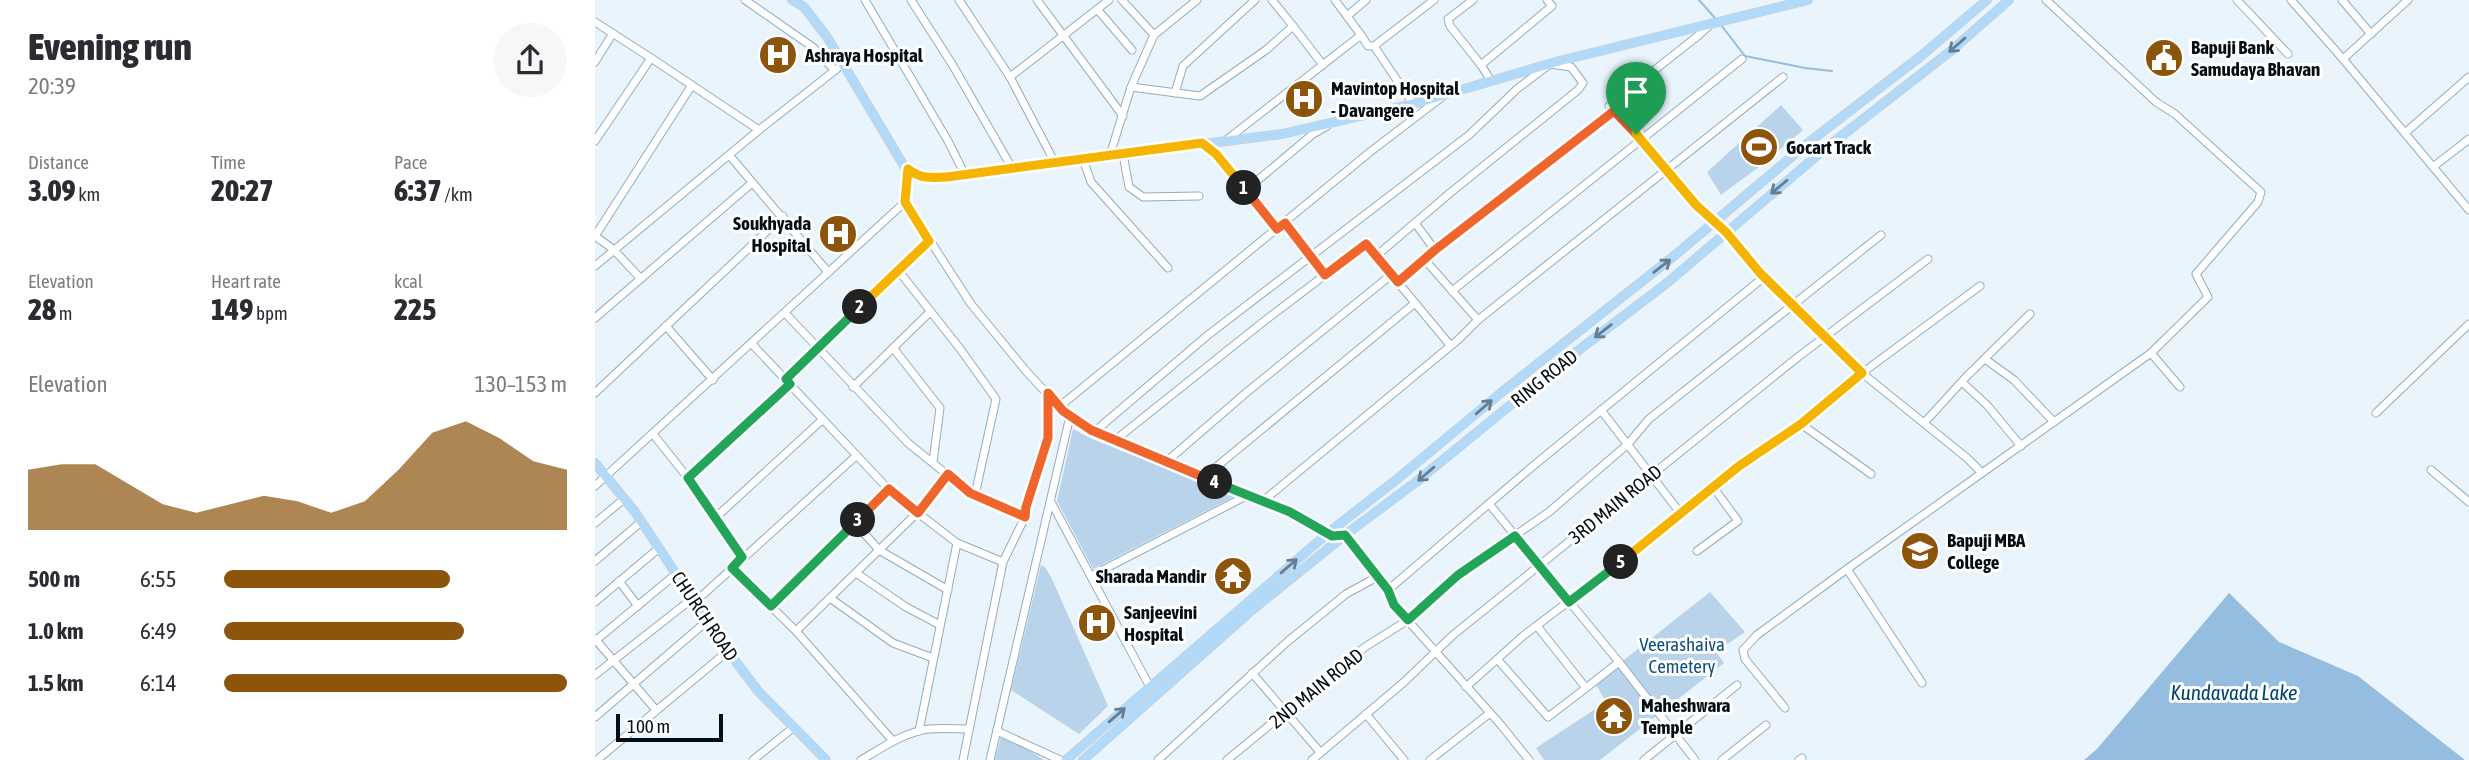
<!DOCTYPE html>
<html lang="en">
<head>
<meta charset="utf-8">
<style>
  body { margin:0; font-family:"Asap Condensed",sans-serif; background:#f7f7f7; color:#2b2b33; height:100vh; display:flex; flex-direction:column; font-size:26px; white-space:nowrap }
  * { box-sizing:border-box; margin:0 }
  p { font-size:23px; color:#7c7c81 }
  .icon { flex:none; width:38px; height:38px; fill:none; stroke:currentColor; stroke-width:2; stroke-linecap:round; stroke-linejoin:round }
  .map { position:relative; flex:1; overflow:hidden }
  .sheet { display:flex; flex-direction:column; background:#fff; width:595px }
  .sheet>* { flex:none }
  .scale { position:absolute; left:21px; bottom:18px; width:107px; box-sizing:border-box; padding-left:7px; border:4px solid #050e15; border-top:0; font-size:19px; line-height:24px; white-space:nowrap; color:#050e15; -webkit-text-stroke:5px #fff; paint-order:stroke }
  .pin { position:absolute; display:grid; place-items:center; width:60px; height:60px; color:#fff; margin:-72px -30px; border-radius:50% 50% 50% 0; rotate:-45deg; box-shadow:0 0 7px #0007 }
  .pin .icon { rotate:45deg }
  .km { position:absolute; width:35px; height:35px; margin:-18px; border-radius:50%; background:#222; color:#fff; font-size:19px; line-height:35px; text-align:center }
  .round { display:grid; place-items:center; flex:none; width:74px; height:74px; border-radius:37px; background:#f7f7f7 }
  .overview { display:flex; align-items:center; justify-content:space-between; height:119px; padding:0 28px }
  h1 { font-size:38px; font-weight:800; line-height:52px }
  .metrics { display:grid; grid-template-columns:repeat(3,1fr); gap:10px; height:119px; padding:7px 28px }
  .metrics div { display:grid; align-content:center }
  .metrics b { font-size:30px; font-weight:800 }
  .metrics small { font-size:19px; font-weight:400 }
  .metrics p { font-size:19px }
  .chart { height:196px; padding:14px 28px }
  .chart p { display:flex; justify-content:space-between }
  .chart svg { width:100%; height:126px; margin-top:7px; fill:#8d540b; opacity:.7 }
  ul { padding:0 28px; list-style:none; font-size:23px }
  li { display:grid; grid-template-columns:112px 84px 1fr; align-items:center; height:52px }
  li i { height:18px; border-radius:9px; background:#8d540b }
  main { display:flex; flex:1; min-height:0 }
  .map>svg:first-child { display:block }
</style>
</head>
<body>
<main>
<section class="sheet">
<div class="overview"><div><h1>Evening run</h1><p>20:39</p></div><a class="round"><svg class="icon" aria-label="share" viewBox="0 0 24 24"><path d="M12 15V3M7 8l5-5 5 5M5 13v7h14v-7"/></svg></a></div>
<div class="metrics">
<div><p>Distance</p><b>3.09<small> km</small></b></div>
<div><p>Time</p><b>20:27</b></div>
<div><p>Pace</p><b>6:37<small> /km</small></b></div>
</div>
<div class="metrics">
<div><p>Elevation</p><b>28<small> m</small></b></div>
<div><p>Heart rate</p><b>149<small> bpm</small></b></div>
<div><p>kcal</p><b>225</b></div>
</div>
<div class="chart"><p><span>Elevation</span>130–153 m</p>
<svg viewBox="0 0 160 44" preserveAspectRatio="none"><path d="M0 44V23L10 21L20 21L30 28L40 35L50 38L60 35L70 32L80 34L90 38L100 34L110 23L120 10L130 6L140 12L150 20L160 23V44z"/></svg>
</div>
<ul>
<li><b>500 m</b>6:55<i style="width:66%"></i></li>
<li><b>1.0 km</b>6:49<i style="width:70%"></i></li>
<li><b>1.5 km</b>6:14<i style="width:100%"></i></li>
</ul>
</section>
<div class="map">
<svg width="1874" height="760" viewBox="0 0 1874 760">
  <rect width="100%" height="100%" fill="#e9f4fd"/>
  <!-- green -->
  <g fill="#b9d3ea">
    <polygon points="1186,105 1208,130 1168,164 1126,195 1112,172"/>
    <polygon points="478,429 495,438 640,496 498,569 462,501"/>
    <polygon points="446,565 450,567 457,579 513,706 484,734 416,690"/>
    <polygon points="1115,592 1150,632 1121,652 1129,663 1005,760 949,760 941,748 1011,702 1000,683"/>
    <polygon points="407,733 449,760 400,760"/>
  </g>
  <!-- water -->
  <polygon fill="#94bde0" points="1634,593 1684,642 1763,676 1870,760 1489,760 1502,749"/>
  <g fill="none" stroke-linecap="round" stroke-linejoin="round">
    <!-- stream -->
    <g stroke="#94bde0" stroke-width="2">
      <polyline points="1104,0 1120,18"/>
      <polyline points="1126,25 1150,56 1210,68 1237,71"/>
    </g>
    <defs>
      <g id="minor">
        <polyline points="150,0 219,48 239,70"/>
        <polyline points="270,0 353,141 370,175"/>
        <polyline points="316,0 357,64 417,168"/>
        <polyline points="364,0 415,77 460,163"/>
        <polyline points="442,0 528,116"/>
        <polyline points="878,0 853,19 855,26 886,65 896,81"/>
        <polyline points="1451,0 1561,102 1580,114 1666,192 1663,202 1601,274 1613,297 1556,353"/>
        <polyline points="1642,0 1693,54"/>
        <polyline points="1696,0 1748,59 1813,0"/>
        <polyline points="1747,0 1776,34"/>
        <polyline points="502,9 537,50"/>
        <polyline points="752,16 771,0"/>
        <polyline points="0,22 56,58"/>
        <polyline points="1115,25 1104,35 1014,106 1101,205 1131,232 1165,273 1221,330 1262,369 1372,458 1387,473 1556,353 1585,387"/>
        <polyline points="698,26 728,65"/>
        <polyline points="559,35 602,0"/>
        <polyline points="766,35 773,46 779,46 839,0"/>
        <polyline points="779,46 818,104"/>
        <polyline points="1748,59 1874,210"/>
        <polyline points="0,62 18,33"/>
        <polyline points="886,65 957,6 952,0"/>
        <polyline points="415,77 514,0"/>
        <polyline points="536,87 605,96 671,50 698,26 677,0"/>
        <polyline points="580,93 588,66 660,0"/>
        <polyline points="1810,133 1874,77"/>
        <polyline points="0,141 56,58 164,130"/>
        <polyline points="630,141 766,35 740,0"/>
        <polyline points="608,144 621,154 682,229"/>
        <polyline points="528,154 534,187 548,197 604,196"/>
        <polyline points="515,155 536,87 559,35 527,0"/>
        <polyline points="135,156 233,272"/>
        <polyline points="488,159 496,182 573,268"/>
        <polyline points="1838,167 1874,139"/>
        <polyline points="313,169 310,202 376,304 431,371 468,411 496,430 695,512 737,535 750,535 793,590 799,605 906,725 934,760"/>
        <polyline points="651,190 718,134 732,126"/>
        <polyline points="690,223 730,275"/>
        <polyline points="820,223 840,250"/>
        <polyline points="0,236 97,85"/>
        <polyline points="0,236 18,249 46,279"/>
        <polyline points="829,259 883,320"/>
        <polyline points="0,266 164,130 248,64"/>
        <polyline points="303,270 366,350 401,399 380,495"/>
        <path d="M803,282C872,221 945,166 1019,111"/>
        <polyline points="857,291 1147,59"/>
        <polyline points="190,313 313,443 375,493 430,517"/>
        <polyline points="0,318 157,183"/>
        <polyline points="71,326 118,380"/>
        <polyline points="157,344 297,493 362,543 408,562"/>
        <polyline points="299,349 345,408 338,462"/>
        <polyline points="1390,359 1419,380 1459,422"/>
        <polyline points="191,379 334,241"/>
        <polyline points="1368,383 1392,405 1426,446"/>
        <polyline points="258,387 335,312"/>
        <polyline points="0,393 188,216"/>
        <polyline points="464,407 775,152 847,97"/>
        <polyline points="1006,410 1086,514"/>
        <polyline points="1781,413 1874,324"/>
        <polyline points="1329,423 1371,377 1435,314"/>
        <polyline points="1206,424 1276,474"/>
        <polyline points="499,432 613,335 874,135 922,89 955,64 976,67 988,83 983,90 855,193 780,257"/>
        <polyline points="58,434 93,478 147,557"/>
        <polyline points="519,441 668,322 771,244 855,345"/>
        <polyline points="571,462 652,392 796,275"/>
        <polyline points="1836,470 1874,502"/>
        <polyline points="609,477 820,303"/>
        <polyline points="93,478 195,384"/>
        <polyline points="0,486 310,202"/>
        <polyline points="668,501 864,339 883,320 1188,77"/>
        <polyline points="456,502 555,687"/>
        <polyline points="895,505 1024,662 991,688"/>
        <polyline points="119,519 227,420"/>
        <polyline points="0,523 29,499"/>
        <polyline points="260,523 284,550 353,590"/>
        <polyline points="1102,551 1143,521 1118,487"/>
        <polyline points="0,561 46,522"/>
        <polyline points="137,568 201,631 298,741"/>
        <polyline points="1252,569 1327,683"/>
        <polyline points="261,573 311,607 345,625"/>
        <polyline points="496,576 653,495"/>
        <polyline points="24,581 43,606"/>
        <polyline points="793,590 938,466 1169,277"/>
        <polyline points="235,598 298,643 338,658"/>
        <polyline points="0,602 64,548"/>
        <polyline points="100,602 261,456"/>
        <polyline points="176,606 294,490"/>
        <polyline points="201,631 323,512 353,474"/>
        <polyline points="0,639 61,710"/>
        <polyline points="0,641 81,574"/>
        <polyline points="903,660 953,717 991,688 942,626"/>
        <polyline points="1024,662 1100,760"/>
        <polyline points="657,673 725,752"/>
        <polyline points="0,675 98,598"/>
        <polyline points="871,687 928,636 1027,561 1144,466 1206,424 1267,373 1385,286"/>
        <polyline points="1190,708 1150,659 1148,650 1162,635 1252,569 1387,473"/>
        <polyline points="771,714 809,760"/>
        <polyline points="0,717 112,621"/>
        <polyline points="324,731 362,543"/>
        <polyline points="402,731 465,760"/>
        <polyline points="2,760 133,651"/>
        <polyline points="158,760 199,727"/>
        <path d="M266,760C287,748 309,732 334,729C347,728 361,729 374,729"/>
        <polyline points="368,760 408,562 430,517 453,438 453,393"/>
        <polyline points="395,760 475,416"/>
        <polyline points="563,760 692,642 751,594 782,577"/>
        <polyline points="632,760 770,647 813,620 863,575 954,512 1033,444 1054,419 1286,235"/>
        <polyline points="717,760 808,683 858,635 1203,357 1333,259"/>
        <polyline points="835,760 895,713"/>
        <polyline points="1049,760 1142,685"/>
        <polyline points="1127,760 1171,725"/>
        <polyline points="1204,760 1207,758"/>
      </g>
      <g id="major">
        <polyline points="197,0 209,7 232,37 309,166 321,176 334,179 687,134 818,104 964,61 1213,0"/>
        <polyline points="0,463 40,512 129,646 163,691 231,760"/>
        <polyline points="471,760 733,533 801,480 907,392 1079,256 1213,143 1326,56 1392,0"/>
        <polyline points="488,760 657,610 750,535 821,482 972,359 1072,283 1231,148 1357,50 1414,0"/>
      </g>
    </defs>
    <!-- minor casing -->
    <use href="#minor" stroke="#92acc3" stroke-width="9"/>
    <!-- major casing -->
    <use href="#major" stroke="#cdcfd0" stroke-width="10"/>
    <!-- minor -->
    <use href="#minor" stroke="#fff" stroke-width="7"/>
    <!-- major -->
    <use href="#major" stroke="#b3d9f8" stroke-width="9"/>
  </g>
  <!-- one-way arrows -->
  <defs><path id="oneway-shaft" d="M-6 0H5M1.5-3L5.5 0L1.5 3" fill="none" stroke-width="1.6" stroke-linecap="round" stroke-linejoin="round" transform="scale(1.75)"/></defs>
  <g stroke="#657e92">
    <use href="#oneway-shaft" transform="translate(1362 45) rotate(139)"/>
    <use href="#oneway-shaft" transform="translate(1184 187) rotate(140)"/>
    <use href="#oneway-shaft" transform="translate(1067 266) rotate(-38)"/>
    <use href="#oneway-shaft" transform="translate(1008 331) rotate(142)"/>
    <use href="#oneway-shaft" transform="translate(889 407) rotate(-41)"/>
    <use href="#oneway-shaft" transform="translate(831 474) rotate(139)"/>
    <use href="#oneway-shaft" transform="translate(694 566) rotate(-41)"/>
    <use href="#oneway-shaft" transform="translate(522 715) rotate(-41)"/>
  </g>
  <g fill="none" stroke-linecap="round" stroke-linejoin="round">
    <defs>
      <polyline id="split-1" points="649,188 682,229 690,223 730,275 771,244 803,282 840,250 1019,111 1041,134"/>
      <path id="split-2" d="M265,307L334,241L310,202L313,169C325,179 337,178 352,177L607,143L621,154L649,188"/>
      <polyline id="split-3" points="263,520 176,606 137,568 147,557 93,478 195,384 191,379 265,307"/>
      <polyline id="split-4" points="263,520 294,489 323,513 353,474 375,493 430,517 431,507 453,438 453,393 468,411 496,430 620,482"/>
      <polyline id="split-5" points="620,482 695,512 737,536 750,535 793,590 799,605 813,620 863,575 920,536 974,602 1026,562"/>
      <polyline id="split-6" points="1026,562 1144,466 1206,424 1267,373 1165,273 1131,232 1101,205 1041,134"/>
    </defs>
    <!-- split-1 casing -->
    <use href="#split-1" stroke="#fff" stroke-width="14"/>
    <!-- split-2 casing -->
    <use href="#split-2" stroke="#fff" stroke-width="14"/>
    <!-- split-3 casing -->
    <use href="#split-3" stroke="#fff" stroke-width="14"/>
    <!-- split-4 casing -->
    <use href="#split-4" stroke="#fff" stroke-width="14"/>
    <!-- split-5 casing -->
    <use href="#split-5" stroke="#fff" stroke-width="14"/>
    <!-- split-6 casing -->
    <use href="#split-6" stroke="#fff" stroke-width="14"/>
    <!-- split-1 -->
    <use href="#split-1" stroke="#f0652b" stroke-width="9"/>
    <!-- split-2 -->
    <use href="#split-2" stroke="#f5b400" stroke-width="9"/>
    <!-- split-3 -->
    <use href="#split-3" stroke="#22a559" stroke-width="9"/>
    <!-- split-4 -->
    <use href="#split-4" stroke="#f0652b" stroke-width="9"/>
    <!-- split-5 -->
    <use href="#split-5" stroke="#22a559" stroke-width="9"/>
    <!-- split-6 -->
    <use href="#split-6" stroke="#f5b400" stroke-width="9"/>
  </g>
  <!-- icons -->
  <defs>
    <symbol id="hospital-disc" viewBox="-11 -11 22 22"><circle r="9.5" fill="#8d540b" stroke="#fff"/><path d="M-5-5h3v3.5h4V-5h3V5h-3V1.5h-4V5h-3Z" fill="#fff"/></symbol>
    <symbol id="civic-disc" viewBox="-11 -11 22 22"><circle r="9.5" fill="#8d540b" stroke="#fff"/><path d="M-.6-6.5H3V-4.5H.6V-3L4-1V1h2V6H-6V1h2V-1L-.6-3ZM-1.2 2.5V6h2.4V2.5Z" fill="#fff"/></symbol>
    <symbol id="stadium-disc" viewBox="-11 -11 22 22"><circle r="9.5" fill="#8d540b" stroke="#fff"/><path d="M0-5a6.5 5 0 1 0 0 10a6.5 5 0 1 0 0-10ZM-3.5-1.8h7v3.6h-7Z" fill="#fff"/></symbol>
    <symbol id="university-disc" viewBox="-11 -11 22 22"><circle r="9.5" fill="#8d540b" stroke="#fff"/><path d="M0-5L7-2L0 1L-7-2ZM-4 1L0 2.5L4 1V4Q0 6-4 4Z" fill="#fff"/></symbol>
    <symbol id="temple-disc" viewBox="-11 -11 22 22"><circle r="9.5" fill="#8d540b" stroke="#fff"/><path d="M0-6L5-2H3V0L6.5 2.5H4V6H1.5V3h-3V6H-4V2.5H-6.5L-3 0V-2H-5Z" fill="#fff"/></symbol>
  </defs>
  <g fill-rule="evenodd">
    <use href="#hospital-disc" x="161" y="33" width="44" height="44"/>
    <use href="#civic-disc" x="1547" y="36" width="44" height="44"/>
    <use href="#hospital-disc" x="687" y="77" width="44" height="44"/>
    <use href="#stadium-disc" x="1142" y="125" width="44" height="44"/>
    <use href="#hospital-disc" x="221" y="212" width="44" height="44"/>
    <use href="#university-disc" x="1303" y="529" width="44" height="44"/>
    <use href="#temple-disc" x="616" y="554" width="44" height="44"/>
    <use href="#hospital-disc" x="480" y="601" width="44" height="44"/>
    <use href="#temple-disc" x="997" y="694" width="44" height="44"/>
  </g>
  <g text-anchor="middle" dominant-baseline="central" stroke-width="6" stroke-linejoin="round" paint-order="stroke">
    <!-- poi labels -->
    <g font-size="19" font-weight="bold" fill="#050e15" stroke="#fff" text-anchor="start">
      <text x="1596" y="47">Bapuji Bank<tspan x="1596" dy="22">Samudaya Bhavan</tspan></text>
      <text x="210" y="55">Ashraya Hospital</text>
      <text x="736" y="88">Mavintop Hospital<tspan x="736" dy="22">- Davangere</tspan></text>
      <text x="1191" y="147">Gocart Track</text>
      <text x="216" y="223" text-anchor="end">Soukhyada<tspan x="216" dy="22">Hospital</tspan></text>
      <text x="1352" y="540">Bapuji MBA<tspan x="1352" dy="22">College</tspan></text>
      <text x="611" y="576" text-anchor="end">Sharada Mandir</text>
      <text x="529" y="612">Sanjeevini<tspan x="529" dy="22">Hospital</tspan></text>
      <text x="1046" y="705">Maheshwara<tspan x="1046" dy="22">Temple</tspan></text>
    </g>
    <!-- street labels -->
    <g font-size="19" fill="#050e15" stroke="#fff">
      <text transform="translate(949 378) rotate(-39)">RING ROAD</text>
      <text transform="translate(1020 504) rotate(-39)">3RD MAIN ROAD</text>
      <text transform="translate(110 616) rotate(56)">CHURCH ROAD</text>
      <text transform="translate(721 688) rotate(-39)">2ND MAIN ROAD</text>
    </g>
    <!-- park labels -->
    <g font-size="19" fill="#12517e" stroke="#fff">
      <text x="1087" y="644">Veerashaiva<tspan x="1087" dy="22">Cemetery</tspan></text>
    </g>
    <!-- water labels -->
    <g font-size="21" font-style="italic" fill="#004470" stroke="#fff">
      <text x="1639" y="692">Kundavada Lake</text>
    </g>
  </g>
</svg>
<div class="scale">100 m</div>
<div class="pin" style="left:1041px;top:134px;background:#1e9e55"><svg class="icon" aria-label="arrive" viewBox="0 0 24 24"><path d="M6 21V4h12l-3 4 3 4H6"/></svg></div>
<b class="km" style="left:649px;top:188px">1</b>
<b class="km" style="left:265px;top:307px">2</b>
<b class="km" style="left:263px;top:520px">3</b>
<b class="km" style="left:620px;top:482px">4</b>
<b class="km" style="left:1026px;top:562px">5</b>
</div>
</main>
</body>
</html>
